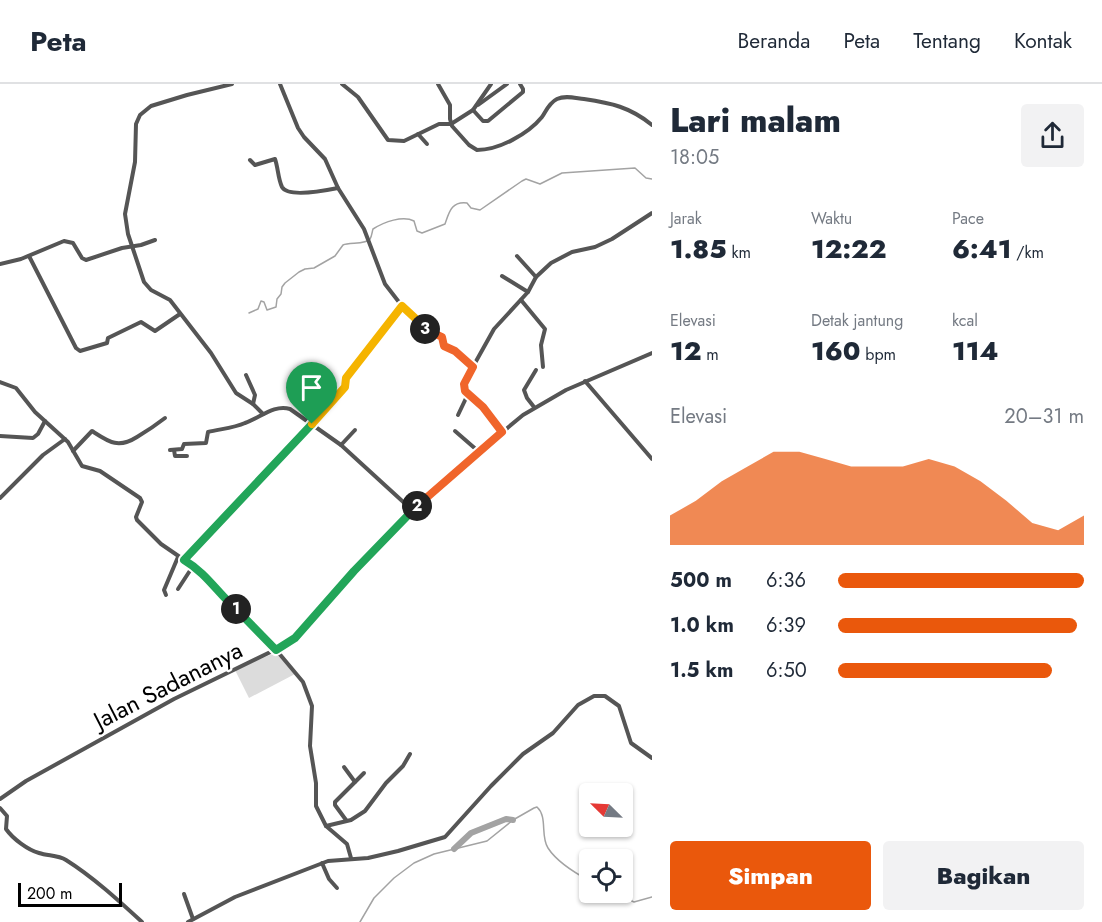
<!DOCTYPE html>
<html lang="id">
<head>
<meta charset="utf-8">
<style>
  body { margin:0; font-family:Jost,sans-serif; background:#f2f2f3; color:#1f2937; height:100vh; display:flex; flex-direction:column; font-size:22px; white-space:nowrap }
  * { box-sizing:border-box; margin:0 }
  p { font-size:20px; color:#747a83 }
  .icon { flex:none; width:33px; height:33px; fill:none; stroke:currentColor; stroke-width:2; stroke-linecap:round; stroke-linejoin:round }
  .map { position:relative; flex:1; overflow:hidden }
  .side { display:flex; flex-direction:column; background:#fff; width:450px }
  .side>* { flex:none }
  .needle { width:39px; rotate:294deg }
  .tools { position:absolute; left:579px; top:699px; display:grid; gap:12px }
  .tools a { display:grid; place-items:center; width:54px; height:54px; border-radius:6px; background:#fff; box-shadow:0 2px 4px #0004; font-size:30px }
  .scale { position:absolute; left:18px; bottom:15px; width:104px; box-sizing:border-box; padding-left:6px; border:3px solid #000; border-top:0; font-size:16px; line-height:21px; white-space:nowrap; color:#000; -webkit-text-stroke:4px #fff; paint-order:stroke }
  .pin { position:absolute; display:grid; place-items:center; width:51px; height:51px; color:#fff; margin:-62px -26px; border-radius:50% 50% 50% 0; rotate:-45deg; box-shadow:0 0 6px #0007 }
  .pin .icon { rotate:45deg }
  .km { position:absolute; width:30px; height:30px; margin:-15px; border-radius:50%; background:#222; color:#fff; font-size:16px; line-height:30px; text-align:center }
  .round { display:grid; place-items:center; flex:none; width:63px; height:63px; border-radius:6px; background:#f2f2f3 }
  .head { display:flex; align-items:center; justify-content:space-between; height:102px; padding:0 18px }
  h1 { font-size:33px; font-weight:800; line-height:45px }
  .stats { display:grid; grid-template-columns:repeat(3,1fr); gap:9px; height:102px; padding:6px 18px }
  .stats div { display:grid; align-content:center }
  .stats b { font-size:26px; font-weight:800 }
  .stats small { font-size:16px; font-weight:400 }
  .stats p { font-size:16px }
  .chart { height:168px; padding:12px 18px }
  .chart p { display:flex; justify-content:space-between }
  .chart svg { width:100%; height:108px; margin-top:6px; fill:#ea580c; opacity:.7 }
  .primary-button { display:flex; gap:12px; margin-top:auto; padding:12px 18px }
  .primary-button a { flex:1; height:69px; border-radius:6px; background:#ea580c; color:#fff; font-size:24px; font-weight:800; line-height:69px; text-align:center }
  .primary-button a+a { background:#f2f2f3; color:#1f2937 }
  ul { padding:0 18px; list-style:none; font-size:20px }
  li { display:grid; grid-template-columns:96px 72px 1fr; align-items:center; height:45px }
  li i { height:15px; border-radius:8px; background:#ea580c }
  header { display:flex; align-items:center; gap:36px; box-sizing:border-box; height:84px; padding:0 30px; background:#fff; border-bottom:2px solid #e0e1e3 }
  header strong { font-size:28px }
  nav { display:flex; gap:33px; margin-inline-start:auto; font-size:21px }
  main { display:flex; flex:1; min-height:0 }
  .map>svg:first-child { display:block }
</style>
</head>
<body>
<header>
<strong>Peta</strong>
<nav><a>Beranda</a><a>Peta</a><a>Tentang</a><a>Kontak</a></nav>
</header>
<main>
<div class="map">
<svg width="652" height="838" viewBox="0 0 652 838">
  <rect width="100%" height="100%" fill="#fff"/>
  <!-- pitch -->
  <polygon fill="#dcdcdc" points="277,568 295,590 249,614 235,586"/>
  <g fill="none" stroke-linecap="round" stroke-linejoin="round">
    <!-- stream -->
    <g stroke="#a3a3a3" stroke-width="1.5">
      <path d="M249,229L258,225L261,217L264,218L267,226L276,223L277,215L281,210L282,203L285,199L299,188L305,185L314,184L335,172L343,161C349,158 366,161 370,155C372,152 372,148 373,145C384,138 403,131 414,137L417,147L422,149L445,140C449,129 451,117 467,119L471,124L480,126L522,97L526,95L540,100L562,89L635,84L646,94L652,95"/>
      <polyline points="612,808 634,818 652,813"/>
      <path d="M360,838L374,814L394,794L414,779L434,770L487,757L513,736L534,724L537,723C548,733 540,752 548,764C557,778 575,789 590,797"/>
    </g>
    <!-- river -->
    <polyline stroke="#a3a3a3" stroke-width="6" points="454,765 471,749 506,735 513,736"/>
    <!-- minor -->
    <g stroke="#555" stroke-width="4">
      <polyline points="232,0 187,11 151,22 140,31 136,40 135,78 125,130 128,150 144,198 151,206 170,216 211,269 236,309 253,320 263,330"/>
      <polyline points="280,0 298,44 304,53 325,75 338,104 364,145 385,200 402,222 416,235 419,242 441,253 443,262 455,267 473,283"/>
      <polyline points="342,0 358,13 388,56 404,57 439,40 451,40 473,26 491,0"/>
      <path d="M438,0L450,21V35L452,42L469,61L477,66C499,66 528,50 542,33C546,27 549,19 557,15C565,11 575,14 584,15C611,19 630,23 652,41"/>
      <polyline points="478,21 507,0"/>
      <polyline points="473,26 483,37 488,37 523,8 523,5 520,0"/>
      <polyline points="418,50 427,60"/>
      <path d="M250,76L255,81L275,75C278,83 278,95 282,103C288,114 328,106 338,104"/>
      <polyline points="29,172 76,264 80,267 107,259 108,254 141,238 155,247 180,230"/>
      <polyline points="517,172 536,193"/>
      <polyline points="0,180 21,175 64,157 73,159 82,174 86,176 122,164 141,161 155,156"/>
      <polyline points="502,192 528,208"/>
      <polyline points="521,216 545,245 541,261 543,283"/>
      <polyline points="246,291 255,311 253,320"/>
      <polyline points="585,297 652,375"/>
      <polyline points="0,298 16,304 35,328 68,358 82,382 100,387 140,414 142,418 136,433 137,436 161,460 193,482 209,495 224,514 262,549 303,598 312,622 310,662 316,699 316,722 326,742 347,760 351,774"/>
      <polyline points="534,323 527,314 524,306 536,286"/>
      <polyline points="458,331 468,310"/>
      <polyline points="455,347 478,367"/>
      <polyline points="502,348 464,304 465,297 494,245 528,208 536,193 551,179 572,168 595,163 612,155 652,129"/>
      <polyline points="0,352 33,354 38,350 45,337"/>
      <polyline points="341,361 355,346"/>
      <path d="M170,366L182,365L184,360L206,359L208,348C220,345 234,344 245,339C260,334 274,320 290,325L341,361L412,426"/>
      <polyline points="174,366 175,372 187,372"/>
      <path d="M73,367L92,347C109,358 118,365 137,353C147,347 156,341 165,334"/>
      <polyline points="0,414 43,371 65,355"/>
      <polyline points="184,476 312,340 345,303 347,293 402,222"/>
      <polyline points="178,505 193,482"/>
      <polyline points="166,511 164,506 178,473"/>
      <polyline points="344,683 355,698"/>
      <polyline points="0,715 26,697 174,615 289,559 354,487 412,426 446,395 523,331 566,306 652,269"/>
      <path d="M0,724L7,732L6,745C13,755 28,766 39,769C48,772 58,771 66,776C93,793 118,816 142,838"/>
      <polyline points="346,736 335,721 335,718 364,689"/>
      <polyline points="326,742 351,736 365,727 386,699 403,682 410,670"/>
      <polyline points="322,779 329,795 337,804"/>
      <polyline points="184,810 193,835"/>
      <polyline points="188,838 235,813 328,777 368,774 398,767 445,753 491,702 523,670 553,649 578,621 594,612 605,612 619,622 631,659 652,674"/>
    </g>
  </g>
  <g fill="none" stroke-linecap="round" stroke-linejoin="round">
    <defs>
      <path id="split-1" d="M236,525C217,508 206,489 184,476L312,340"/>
      <polyline id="split-2" points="236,525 276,566 295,554 354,487 417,422"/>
      <polyline id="split-3" points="417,422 502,348 483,323 465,307 464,300 473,283 455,267 444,262 442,253 425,245"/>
      <polyline id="split-4" points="312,340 345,303 346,294 402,222 416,235 419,242 425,245"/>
    </defs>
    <!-- split-1 casing -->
    <use href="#split-1" stroke="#fff" stroke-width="12"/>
    <!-- split-2 casing -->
    <use href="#split-2" stroke="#fff" stroke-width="12"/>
    <!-- split-3 casing -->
    <use href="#split-3" stroke="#fff" stroke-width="12"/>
    <!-- split-4 casing -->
    <use href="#split-4" stroke="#fff" stroke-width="12"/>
    <!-- split-1 -->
    <use href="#split-1" stroke="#22a559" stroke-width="8"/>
    <!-- split-2 -->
    <use href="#split-2" stroke="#22a559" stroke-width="8"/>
    <!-- split-3 -->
    <use href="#split-3" stroke="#f0652b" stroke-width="8"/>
    <!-- split-4 -->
    <use href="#split-4" stroke="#f5b400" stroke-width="8"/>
  </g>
  <g text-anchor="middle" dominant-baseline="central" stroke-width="4.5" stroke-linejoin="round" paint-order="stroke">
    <!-- street labels -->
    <g font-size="24" fill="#000" stroke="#fff">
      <text transform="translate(168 601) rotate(-27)">Jalan Sadananya</text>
    </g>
  </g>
</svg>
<div class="tools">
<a><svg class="needle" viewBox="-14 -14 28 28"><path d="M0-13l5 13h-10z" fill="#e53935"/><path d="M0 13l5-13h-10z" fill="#747a83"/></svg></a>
<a><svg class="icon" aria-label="locate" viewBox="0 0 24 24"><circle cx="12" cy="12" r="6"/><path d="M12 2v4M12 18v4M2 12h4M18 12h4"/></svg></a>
</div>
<div class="scale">200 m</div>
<div class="pin" style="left:312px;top:340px;background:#1e9e55"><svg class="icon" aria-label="arrive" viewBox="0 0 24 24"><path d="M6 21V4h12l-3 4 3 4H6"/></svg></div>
<b class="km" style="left:236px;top:525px">1</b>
<b class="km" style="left:417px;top:422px">2</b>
<b class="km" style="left:425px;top:245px">3</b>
</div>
<section class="side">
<div class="head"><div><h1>Lari malam</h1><p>18:05</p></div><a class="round"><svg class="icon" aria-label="share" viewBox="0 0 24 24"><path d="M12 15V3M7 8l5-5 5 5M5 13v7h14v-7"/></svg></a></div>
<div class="stats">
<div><p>Jarak</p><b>1.85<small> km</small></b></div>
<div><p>Waktu</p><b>12:22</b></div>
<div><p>Pace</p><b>6:41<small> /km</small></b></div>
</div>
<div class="stats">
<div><p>Elevasi</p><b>12<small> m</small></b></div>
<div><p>Detak jantung</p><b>160<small> bpm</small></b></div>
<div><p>kcal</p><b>114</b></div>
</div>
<div class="chart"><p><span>Elevasi</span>20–31 m</p>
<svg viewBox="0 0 160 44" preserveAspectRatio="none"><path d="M0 44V32L10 26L20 18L30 12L40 6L50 6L60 9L70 12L80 12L90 12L100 9L110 12L120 18L130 26L140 35L150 38L160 32V44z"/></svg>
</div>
<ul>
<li><b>500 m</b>6:36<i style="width:100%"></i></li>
<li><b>1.0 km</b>6:39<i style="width:97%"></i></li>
<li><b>1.5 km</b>6:50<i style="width:87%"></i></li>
</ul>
<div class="primary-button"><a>Simpan</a><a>Bagikan</a></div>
</section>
</main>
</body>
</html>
